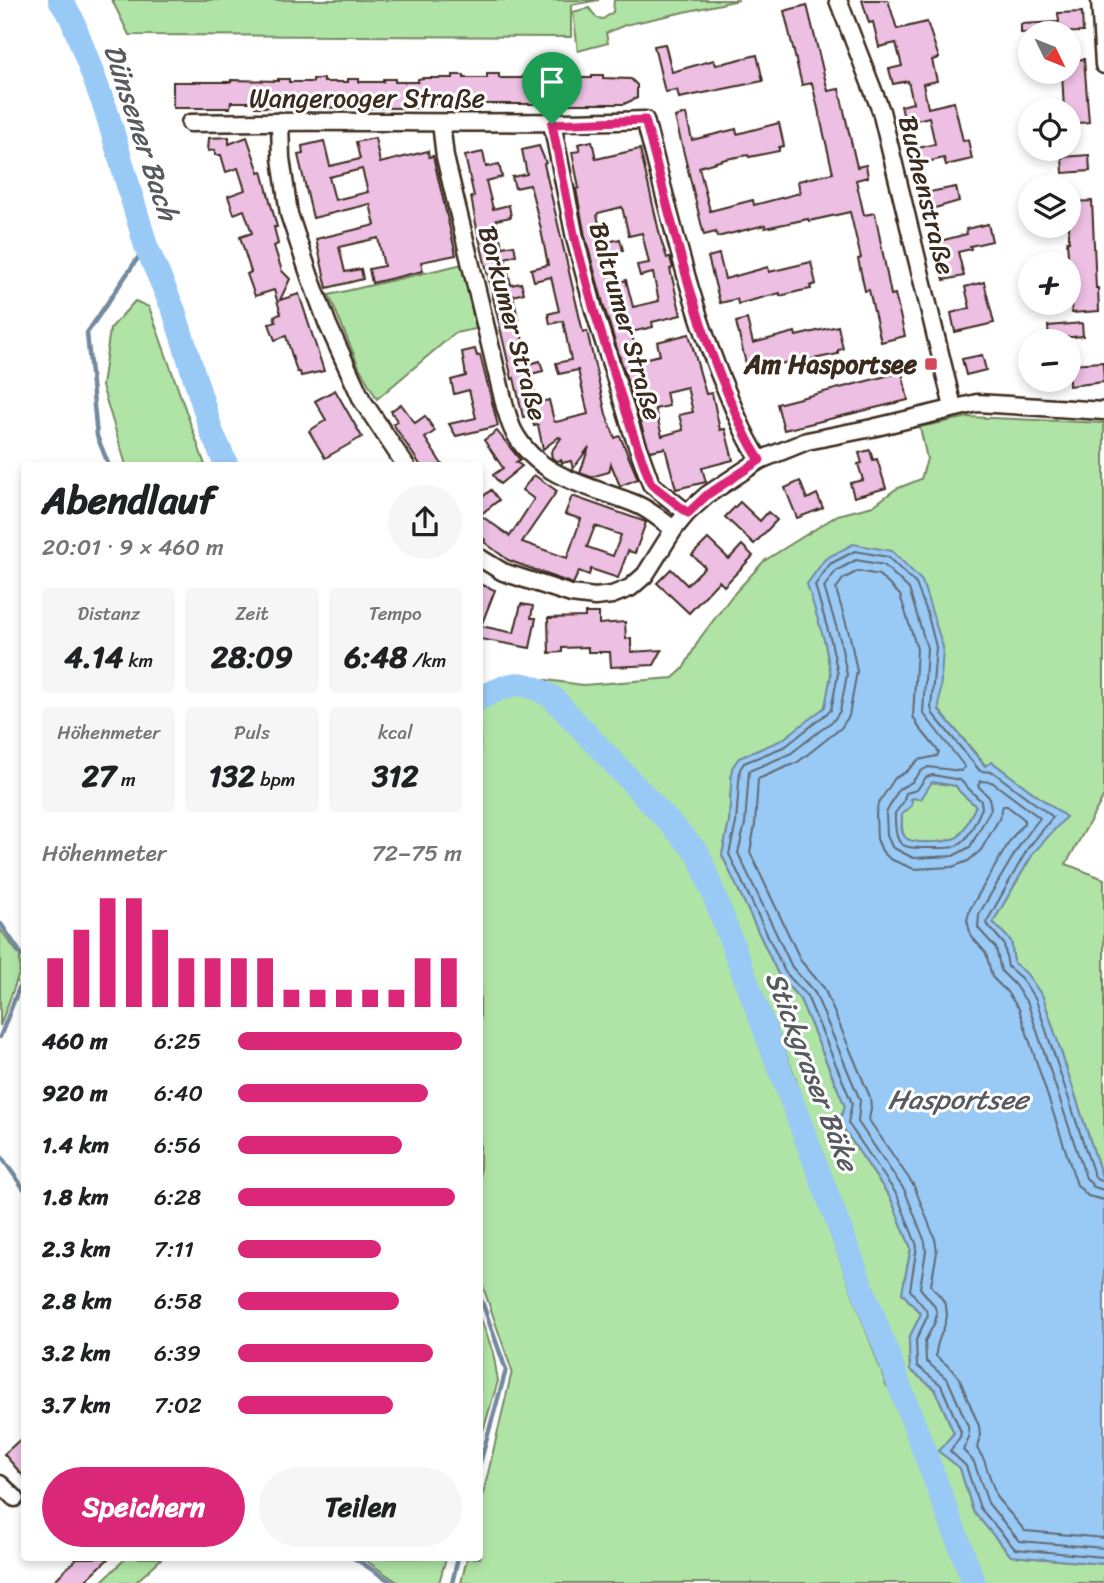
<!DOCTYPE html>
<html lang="de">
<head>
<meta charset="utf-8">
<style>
  body { margin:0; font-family:Sriracha,sans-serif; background:#f6f6f6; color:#202124; height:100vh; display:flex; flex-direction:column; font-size:26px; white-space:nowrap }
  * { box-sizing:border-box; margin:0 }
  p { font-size:23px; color:#757577 }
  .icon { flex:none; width:38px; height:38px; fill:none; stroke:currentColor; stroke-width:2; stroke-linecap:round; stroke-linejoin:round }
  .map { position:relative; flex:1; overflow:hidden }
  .drawer { position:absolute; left:21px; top:462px; width:462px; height:1099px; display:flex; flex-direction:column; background:#fff; border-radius:7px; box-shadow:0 4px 10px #0003 }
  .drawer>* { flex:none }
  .needle { width:46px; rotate:133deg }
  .controls { position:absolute; left:1018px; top:21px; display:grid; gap:14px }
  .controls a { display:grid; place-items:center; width:63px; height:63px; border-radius:50%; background:#fff; box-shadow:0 4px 10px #0003; font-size:35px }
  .pin { position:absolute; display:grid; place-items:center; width:60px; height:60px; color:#fff; margin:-72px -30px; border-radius:50% 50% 50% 0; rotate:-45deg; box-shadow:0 0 7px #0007 }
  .pin .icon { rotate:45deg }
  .round { display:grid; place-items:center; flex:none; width:74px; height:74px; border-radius:37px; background:#f6f6f6 }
  .overview { display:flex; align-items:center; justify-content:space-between; height:119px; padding:0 21px }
  h1 { font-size:38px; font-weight:700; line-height:52px }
  .stats { display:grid; grid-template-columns:repeat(3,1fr); gap:10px; height:119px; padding:7px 21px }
  .stats div { display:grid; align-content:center; border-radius:7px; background:#f6f6f6; text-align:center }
  .stats b { font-size:30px; font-weight:700 }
  .stats small { font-size:19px; font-weight:400 }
  .stats p { font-size:19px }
  .chart { height:196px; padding:14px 21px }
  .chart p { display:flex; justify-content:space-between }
  .chart svg { width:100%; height:126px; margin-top:7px; stroke:#db2777; stroke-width:6 }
  .cta { display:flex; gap:14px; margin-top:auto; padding:14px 21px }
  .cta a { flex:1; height:80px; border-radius:42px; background:#db2777; color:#fff; font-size:28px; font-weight:700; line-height:80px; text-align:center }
  .cta a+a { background:#f6f6f6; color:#202124 }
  ul { padding:0 21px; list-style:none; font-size:23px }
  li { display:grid; grid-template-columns:112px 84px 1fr; align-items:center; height:52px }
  li i { height:18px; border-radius:9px; background:#db2777 }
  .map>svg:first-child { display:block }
</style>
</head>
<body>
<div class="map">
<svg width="1104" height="1583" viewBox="0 0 1104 1583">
  <rect width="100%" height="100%" fill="#fff"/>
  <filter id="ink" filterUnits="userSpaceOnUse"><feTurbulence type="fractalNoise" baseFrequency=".0143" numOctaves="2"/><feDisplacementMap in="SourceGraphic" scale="14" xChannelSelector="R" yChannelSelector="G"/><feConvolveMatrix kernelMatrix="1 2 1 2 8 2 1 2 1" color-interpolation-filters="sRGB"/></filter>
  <g filter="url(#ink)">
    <!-- green -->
    <g fill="#b0e4a6" stroke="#768762" stroke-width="2">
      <polygon points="112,0 599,0 571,5 571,37 129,35"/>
      <polygon points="614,0 739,0 625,25 606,33 608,43 578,51 573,12 589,8 597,18 603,19 613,12"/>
      <polygon points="463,264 476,329 455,333 377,399 359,367 329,295"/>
      <polygon points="135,301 149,307 205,465 126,465 102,386 110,329"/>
      <polygon points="969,417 1104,423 1104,796 1066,864 1104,879 1104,1183 1043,997 1026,974 1014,963 1011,941 993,922 1034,852 1065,817 992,762 986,766 938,709 943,647 825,643 831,675 825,708 782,740 739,758 732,768 729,822 722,855 779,976 800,999 845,1106 840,1123 891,1199 911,1248 902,1293 921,1314 909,1338 910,1370 935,1389 954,1433 939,1451 960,1468 973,1511 1011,1556 1104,1564 1104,1583 461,1583 467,1558 480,1558 480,1507 512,1371 480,1278 480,705 519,692 542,697 690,852 887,1387 795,1077 705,847 567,705 546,689 546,680 583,685 673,678 683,669 700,638 732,596 764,561 838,515 873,506 896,489 921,479 927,459 920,427"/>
      <path d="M931,782L956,786L960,792L976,806C971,815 966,828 959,836C951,843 911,845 905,837C900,832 902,821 902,814L912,805L911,798L921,799Z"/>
      <polygon points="0,929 20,956 20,971 0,1026"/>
      <polygon points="480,1316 493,1352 498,1381 480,1441"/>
      <polygon points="126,1558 162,1558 135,1583 100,1583"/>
      <polygon points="362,1558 446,1558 439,1583 399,1583"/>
    </g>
    <!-- water -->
    <path fill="#99c9f5" stroke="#73899f" stroke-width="2" fill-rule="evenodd" d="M853,544L892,551L922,581L943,647L939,710L985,766L992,762L1066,817L1034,852L993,922L1011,941L1014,963L1026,973L1043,997L1104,1183V1564L1011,1556L973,1511L960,1468L938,1451L954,1433L935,1389L910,1370L909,1338L921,1314L902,1293L911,1248L891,1199L839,1122L845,1106L800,999L779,976L722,855L729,822L732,768L739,758L782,740L825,707L831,675L825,643L807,584L825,559ZM932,782L956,786L960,792L976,806C971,815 966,828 959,836C951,843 911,845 905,837C900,832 902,821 902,814L912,805L911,798L921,799Z"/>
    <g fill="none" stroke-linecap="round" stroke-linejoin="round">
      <!-- shore -->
      <g stroke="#616a74" stroke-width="2">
        <path d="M933,775L960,780L981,801L982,808C977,818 971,835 962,842C954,849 945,848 935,848C903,848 894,851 895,813L903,803L906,793L917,790L926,777Z"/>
        <polyline points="1104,1181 1098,1180 1094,1175 1036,1000 1021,978 1008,967 1004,944 986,923 1028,848 1053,817 993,772 980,771 933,714 931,708 936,647 927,612 916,584 888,557 855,551 830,564 815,585 831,641 838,674 831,710 786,746 744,763 740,769 736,823 729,854 785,972 807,996 852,1103 848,1123 897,1195 917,1246 910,1290 926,1310 928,1315 916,1340 917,1366 941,1385 961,1432 960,1437 950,1451 966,1466 980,1508 1015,1549 1104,1557"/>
        <polyline points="1104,1190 1094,1187 1086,1178 1028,1004 1014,984 1001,971 996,948 978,928 979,914 1021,843 1040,818 992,782 980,781 978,786 989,797 991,809 970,847 953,856 913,858 892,847 887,835 886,813 899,789 912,782 921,771 928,767 961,771 965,767 923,713 927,648 909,589 884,565 856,560 836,571 824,587 840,639 847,675 840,711 834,720 790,754 749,771 745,824 738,853 792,967 815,993 860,1100 858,1122 905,1191 925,1242 926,1251 920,1288 934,1305 937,1313 935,1322 925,1341 926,1361 948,1380 968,1426 969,1437 963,1450 974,1462 988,1503 1019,1541 1104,1548"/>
        <path d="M1104,1200L1088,1196L1077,1185L1019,1009L1007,992L992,977L986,953L971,936L967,920L970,909L1011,839L1024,823V819L1007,806H1003L999,819L981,850L968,861L952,867L914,869L890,859L882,851L877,839L876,814L878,804L895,778L906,772L918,760L937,756L939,752L918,726L913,716L917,649L900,595L879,575L858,571L843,579L836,589L850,637L857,671L849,716L841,728L798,762L758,779L755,825L750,852L801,961L824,988L870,1097L871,1108L869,1120L914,1186L935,1239L937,1252L931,1285C935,1291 941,1296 944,1302C954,1322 935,1335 936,1356L953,1370L959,1378L979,1426L980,1436L977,1448L984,1460L997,1498L1025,1531L1104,1538"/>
      </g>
      <!-- stream -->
      <g stroke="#73899f" stroke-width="4.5">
        <polyline points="109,466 97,436 87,333 146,246"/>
        <polyline points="1,924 24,958"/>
        <polyline points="0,1037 24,975"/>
        <polyline points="0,1155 24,1189"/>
        <polyline points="480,1296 506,1370 480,1463"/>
        <polyline points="354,1558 393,1583"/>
        <polyline points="452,1583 458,1558"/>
      </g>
      <!-- river -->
      <g stroke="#99c9f5" stroke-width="24">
        <polyline points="60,0 72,19 106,110 146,246 174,311 212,433 227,466"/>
        <path d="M480,698C513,683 519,677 552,697L698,853L974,1583"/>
      </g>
    </g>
    <!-- building -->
    <g fill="#ecbfe3" stroke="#3b2a1e" stroke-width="2" fill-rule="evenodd">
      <polygon points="862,0 888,0 897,29 927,22 939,58 932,60 937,81 923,84 928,108 954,102 963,141 968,140 972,159 946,165 944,158 918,164 914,149 935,144 929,117 905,123 901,106 913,103 908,81 893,84 889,69 902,66 896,43 879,47 873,22 869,23"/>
      <polygon points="807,5 828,91 839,89 857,167 866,165 868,177 856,180 864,215 875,213 891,295 895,294 905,336 881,342 869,290 865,291 858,259 861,258 850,212 809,221 808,219 765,228 765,225 717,237 716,232 704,235 675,117 686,114 692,140 736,129 737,134 779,123 784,146 779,147 779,151 749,157 748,155 726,159 699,167 710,211 753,200 754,205 800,193 798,181 833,173 812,83 802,85 784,11"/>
      <polygon points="1082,12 1083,32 1021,33 1021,24 1059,22 1058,13"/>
      <polygon points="665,44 672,72 714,60 716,65 757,55 763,81 679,98 677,90 665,92 654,46"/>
      <polygon points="1084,59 1089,122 1069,124 1069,110 1064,110 1062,72 1069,72 1069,60"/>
      <polygon points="487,74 499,74 499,78 522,78 523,75 534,75 534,78 558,78 558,75 569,75 569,78 592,78 592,75 603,75 603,78 631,79 637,85 637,98 624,104 418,104 418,108 403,108 255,107 255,102 231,102 230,108 173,108 173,82 231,82 231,80 278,81 278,79 289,79 289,82 313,82 313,79 324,79 324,82 348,82 348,79 359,79 359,82 383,82 383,79 395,79 395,82 418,82 418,79 423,78 453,78 453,75 464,75 464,78 487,78"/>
      <polygon points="229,137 229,144 247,137 259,172 262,171 277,227 274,227 278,244 274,246 282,271 290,279 280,300 299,294 324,371 301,376 300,372 297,372 286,336 275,340 269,324 276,322 274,316 281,314 274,290 255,296 247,274 251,272 240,237 252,233 244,210 234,214 228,196 245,190 238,168 226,172 221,155 215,155 215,150 208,151 209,138"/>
      <path d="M375,138L380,163L428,151L429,157L433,156L456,255L421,262L423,271L372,283L369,269L384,266L378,238L339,247L345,272L361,269L363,279L327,288L316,239L375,225L370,204L313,218L298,155L303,154L302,146L324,141L330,166L360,159L356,142ZM362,169L368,192L335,200L329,177Z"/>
      <path d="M592,141L596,159L640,149L661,240L667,258H670L673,268L670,269L681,315L652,322L653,327L631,332L639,360L660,355L657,342L689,334L706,394L712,393L720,430L725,429L733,460L702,468L706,482L676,489L665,448L650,451L644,434L604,307L585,236L576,189L579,188L572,152L580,151L578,144ZM622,207L629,236L642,233L649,263L637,265L640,276L653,273L659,301L633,307L626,280L617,283L609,254L623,250L620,239L604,243L597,215L598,213ZM687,387L693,412L679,415L683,430L662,436L655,409L669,406L666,392Z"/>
      <polygon points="539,146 546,163 544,164 583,332 587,331 606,414 615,438 620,436 638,479 620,486 611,464 609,472 591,477 580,473 589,447 573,469 571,461 562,463 561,460 557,461 552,458 551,452 561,438 559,437 543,449 538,425 534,426 531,415 523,417 514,378 512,379 477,229 471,197 474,196 465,156 483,152 486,167 499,164 502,177 486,181 493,209 509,205 511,217 496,220 502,247 514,245 516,255 505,258 511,285 521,283 524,293 513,296 528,364 540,361 543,371 531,374 537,403 549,400 554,421 556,422 588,414 578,370 559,374 556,363 571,360 563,321 550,324 548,314 559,311 551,277 534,281 531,269 548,265 540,225 530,185 515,188 512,177 527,174 522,150"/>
      <polygon points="1089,155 1090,171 1063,173 1062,157"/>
      <polygon points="956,187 959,201 928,210 924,193"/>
      <polygon points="1092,201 1096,288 1098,288 1099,311 1072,313 1067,241 1069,241 1069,202"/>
      <polygon points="988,224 992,241 970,246 971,249 958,252 964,276 944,280 936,242 967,234 966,229"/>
      <polygon points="719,254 725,279 768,267 769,272 811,262 816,284 810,286 811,289 800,291 780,296 780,293 738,304 737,299 720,303 708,257"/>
      <polygon points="984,282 994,323 955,332 951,313 970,308 965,287"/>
      <polygon points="747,319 753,343 795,332 796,336 838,326 843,349 838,350 838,354 808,360 807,357 765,368 764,364 747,368 736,322"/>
      <polygon points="1082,323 1083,336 1049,339 1048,326"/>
      <polygon points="475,349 477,356 480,355 498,426 456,436 449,424 476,418 469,390 454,394 451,380 466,376 462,352"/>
      <polygon points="982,355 986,370 966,375 962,359"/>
      <polygon points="1103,362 1104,382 1069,386 1069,364"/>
      <polygon points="902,372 908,400 784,430 777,404"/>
      <polygon points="335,390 362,437 325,458 309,431 326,420 315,401"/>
      <polygon points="401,404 415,423 425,416 435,431 425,438 443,466 421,466 393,424 397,421 391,411"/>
      <polygon points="497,431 520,460 516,462 522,466 500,484 493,475 503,468 484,440"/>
      <polygon points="870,450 873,460 877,459 886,488 854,497 850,483 863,480 858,464 862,463 859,453"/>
      <path d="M534,475L557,491L522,542L567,558L581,519L565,514L572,496L646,522L635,553L628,551L618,578L591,569L589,575L579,571L573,584L508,560L484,542L485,540L480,535V499L491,490L499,500L480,515L510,536L534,499L522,490ZM595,526L621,535L613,556L587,547Z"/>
      <polygon points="800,481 807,499 817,494 823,508 797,518 785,488"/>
      <polygon points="740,502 760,521 768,512 777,520 754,544 725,517"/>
      <polygon points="708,539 729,559 742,545 753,556 724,586 719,581 689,613 657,583 671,569 687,585 705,567 692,555"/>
      <polygon points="480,584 495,590 481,626 514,633 521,604 533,606 531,618 536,618 530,648 480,639"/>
      <polygon points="585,613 599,613 599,624 625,622 626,639 631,638 631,652 662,650 654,665 611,667 610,652 588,652 588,647 562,648 562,652 549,653 548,618 585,617"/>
      <polygon points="24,1436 24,1477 4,1454"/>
      <polygon points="77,1558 109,1558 83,1583 52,1583"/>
    </g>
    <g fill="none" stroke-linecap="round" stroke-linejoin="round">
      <defs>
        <g id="minor">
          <polyline points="838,0 881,111 953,407"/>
          <polyline points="1100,0 1104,65"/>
          <polyline points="280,121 281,158 289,214 310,277 328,325 362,400 406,466"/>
          <path d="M190,123C341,119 493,126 645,120C670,213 690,308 729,397C738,419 747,441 760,460"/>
          <path d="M441,123L445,157L505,407C508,415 510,425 514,432C540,480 593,486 638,505C650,510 662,521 674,529"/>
          <polyline points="552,123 575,238 594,310 633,434 651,484 687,513"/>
          <polyline points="480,558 503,572 571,594 595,597 612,595 630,588 645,575 674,529 687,513 707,495 760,460 807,441 872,428 977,403 1104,411"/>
          <polyline points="0,1484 15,1498"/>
        </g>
      </defs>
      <!-- minor casing -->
      <use href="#minor" stroke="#3b2a1e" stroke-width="21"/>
      <!-- minor -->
      <use href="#minor" stroke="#fff" stroke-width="16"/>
    </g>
  </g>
  <g fill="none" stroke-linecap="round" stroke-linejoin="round" filter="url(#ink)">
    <defs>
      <path id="route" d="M645,120C670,213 690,308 729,397C738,419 747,441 760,460L707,495L688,513L651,484L633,434L594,310L575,239L552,124Z"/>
    </defs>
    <!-- route casing -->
    <use href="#route" stroke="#fff" stroke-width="14"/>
    <!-- route -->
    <use href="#route" stroke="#db2777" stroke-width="9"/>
  </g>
  <!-- markers -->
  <rect fill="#d1495b" stroke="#fff" stroke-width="2.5" x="924" y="357" width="14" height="14" rx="3.5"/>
  <g text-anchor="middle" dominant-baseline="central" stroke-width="6" stroke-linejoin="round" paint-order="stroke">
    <!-- street labels -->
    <g font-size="26" fill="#3b2a1e" stroke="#fff">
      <text x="367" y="98">Wangerooger Straße</text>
      <text transform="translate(927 195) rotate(76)">Buchenstraße</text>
      <text transform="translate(626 321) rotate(74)">Baltrumer Straße</text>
      <text transform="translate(513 323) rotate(75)">Borkumer Straße</text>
    </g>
    <!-- poi labels -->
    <g font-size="26" font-weight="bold" fill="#3b2a1e" stroke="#fff" text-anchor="end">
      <text x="917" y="364">Am Hasportsee</text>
    </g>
    <!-- water labels -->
    <g font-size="28" font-style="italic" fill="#575a5e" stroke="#fff">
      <text transform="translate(141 132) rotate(72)">Dünsener Bach</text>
      <text transform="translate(812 1071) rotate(69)">Stickgraser Bäke</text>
      <text x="958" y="1099">Hasportsee</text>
    </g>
  </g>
</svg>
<div class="controls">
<a><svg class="needle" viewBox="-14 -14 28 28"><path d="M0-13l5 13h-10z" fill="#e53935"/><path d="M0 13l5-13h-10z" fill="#757577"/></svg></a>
<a><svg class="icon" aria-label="locate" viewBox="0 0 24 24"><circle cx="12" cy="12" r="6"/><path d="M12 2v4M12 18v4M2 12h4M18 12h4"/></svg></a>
<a><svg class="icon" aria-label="layers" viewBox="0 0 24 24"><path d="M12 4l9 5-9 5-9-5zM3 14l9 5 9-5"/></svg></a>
<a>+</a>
<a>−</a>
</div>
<div class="pin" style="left:552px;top:124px;background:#1e9e55"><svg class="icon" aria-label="arrive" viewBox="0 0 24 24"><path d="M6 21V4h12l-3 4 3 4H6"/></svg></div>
<section class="drawer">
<div class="overview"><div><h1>Abendlauf</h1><p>20:01 · 9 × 460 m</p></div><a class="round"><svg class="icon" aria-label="share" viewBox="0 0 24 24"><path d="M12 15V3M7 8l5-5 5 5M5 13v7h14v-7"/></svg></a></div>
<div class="stats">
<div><p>Distanz</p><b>4.14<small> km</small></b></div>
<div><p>Zeit</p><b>28:09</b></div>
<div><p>Tempo</p><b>6:48<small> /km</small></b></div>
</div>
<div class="stats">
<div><p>Höhenmeter</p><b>27<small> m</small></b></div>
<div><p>Puls</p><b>132<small> bpm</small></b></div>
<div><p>kcal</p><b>312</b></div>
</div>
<div class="chart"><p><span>Höhenmeter</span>72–75 m</p>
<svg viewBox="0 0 160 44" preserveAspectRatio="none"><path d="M5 44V27M15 44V17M25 44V6M35 44V6M45 44V17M55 44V27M65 44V27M75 44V27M85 44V27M95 44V38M105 44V38M115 44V38M125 44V38M135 44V38M145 44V27M155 44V27"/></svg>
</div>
<ul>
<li><b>460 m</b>6:25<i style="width:100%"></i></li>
<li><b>920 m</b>6:40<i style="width:85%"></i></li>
<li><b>1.4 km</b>6:56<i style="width:73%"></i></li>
<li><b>1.8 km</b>6:28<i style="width:97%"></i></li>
<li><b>2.3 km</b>7:11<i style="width:64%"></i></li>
<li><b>2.8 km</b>6:58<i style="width:72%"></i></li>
<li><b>3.2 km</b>6:39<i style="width:87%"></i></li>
<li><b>3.7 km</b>7:02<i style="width:69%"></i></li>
</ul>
<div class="cta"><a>Speichern</a><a>Teilen</a></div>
</section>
</div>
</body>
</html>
